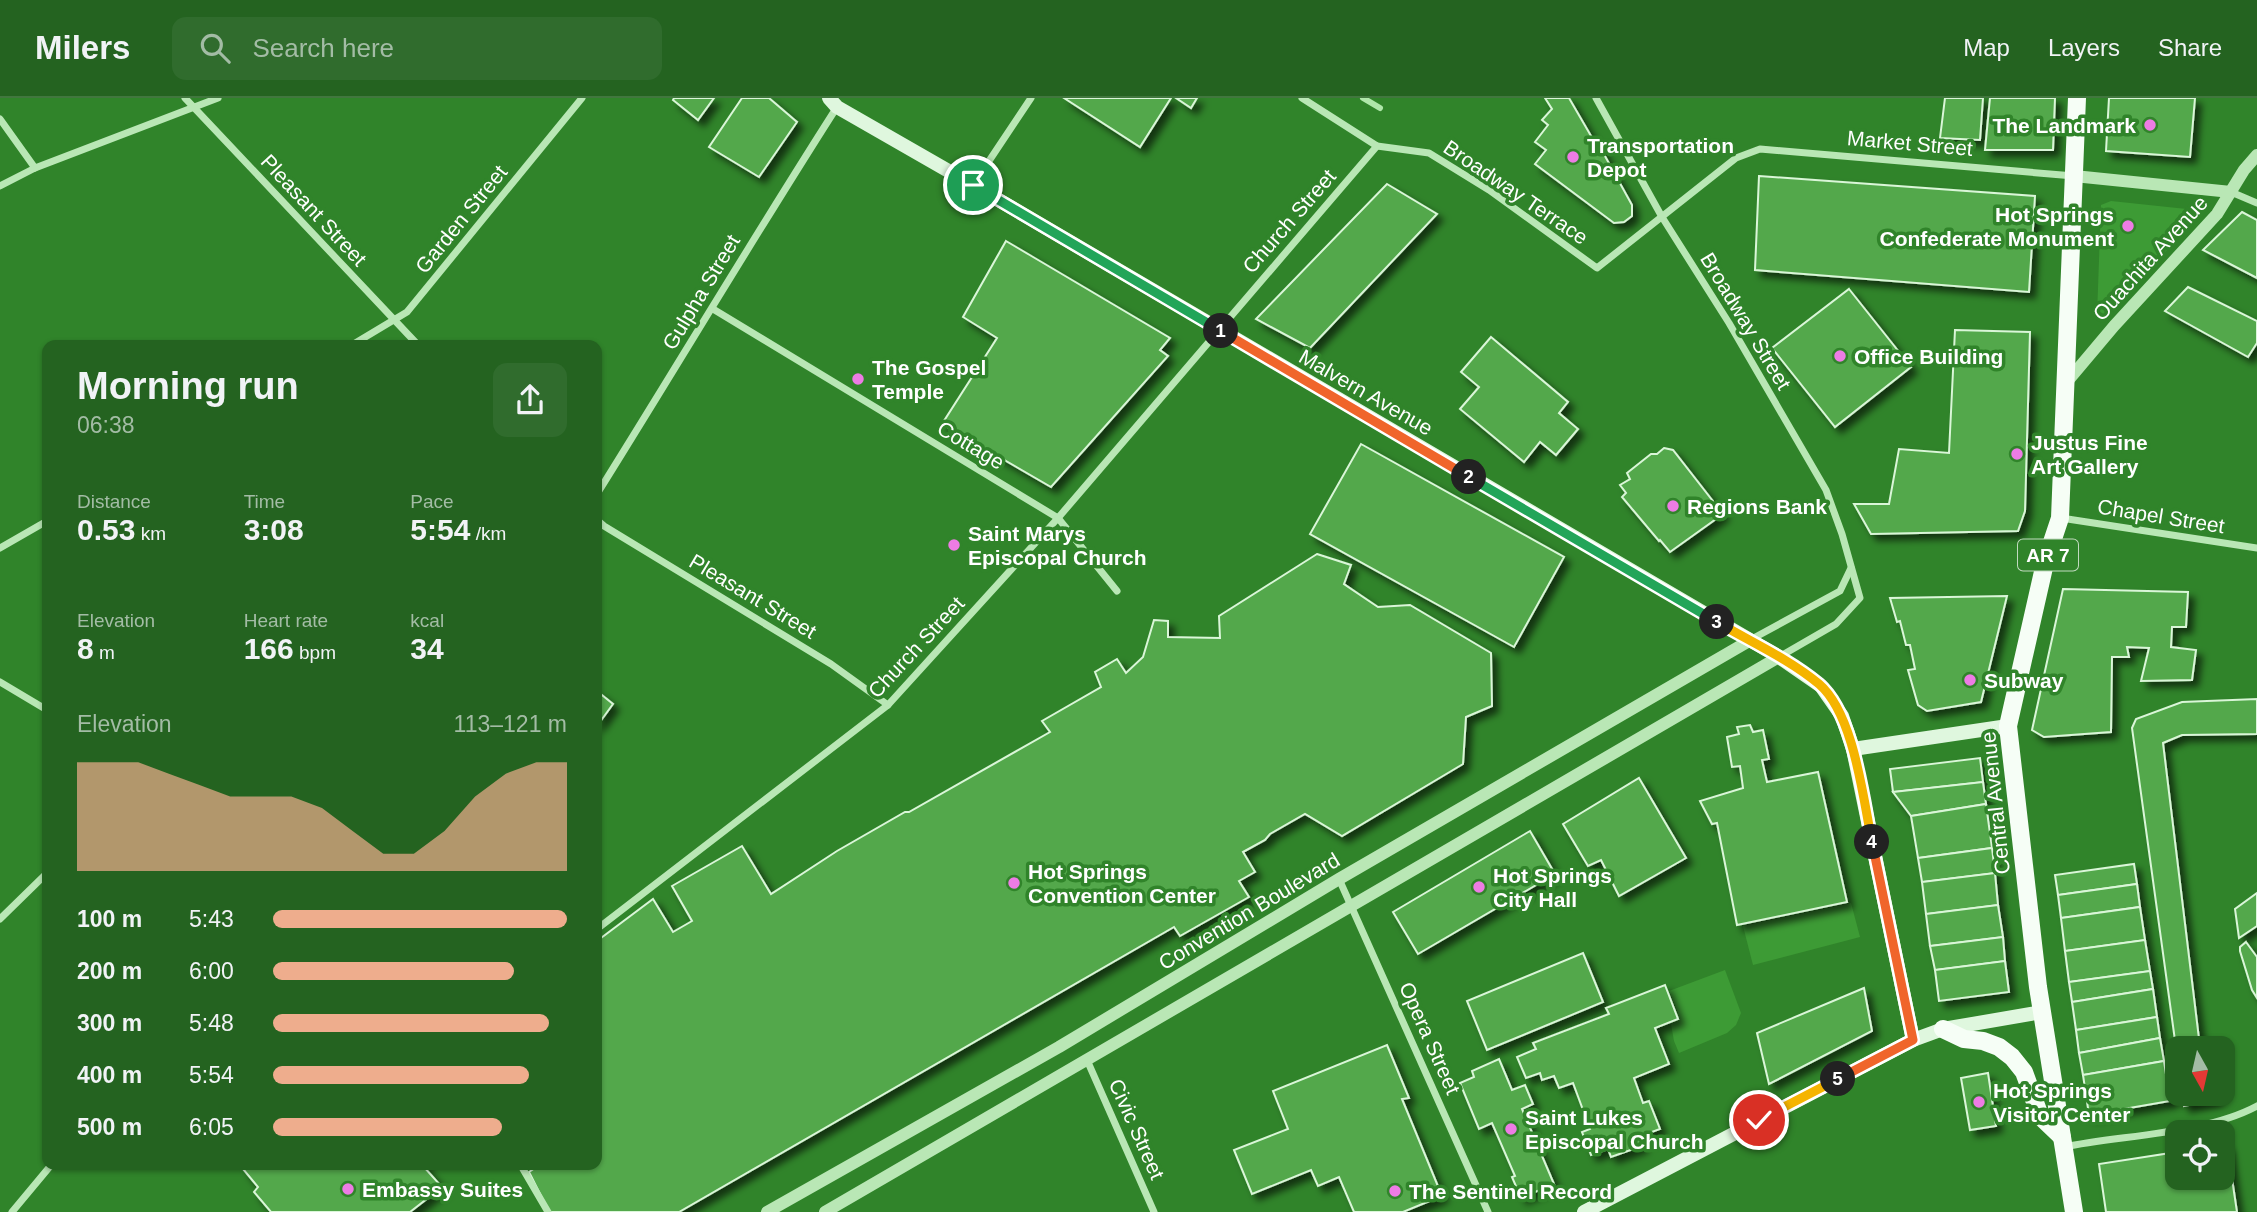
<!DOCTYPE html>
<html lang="en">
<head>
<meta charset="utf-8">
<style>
  body { margin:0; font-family:Helvetica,sans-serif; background:#306c2d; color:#f1f3f6; height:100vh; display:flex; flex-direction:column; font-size:26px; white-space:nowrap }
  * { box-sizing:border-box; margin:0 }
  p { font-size:23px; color:#a3bca5 }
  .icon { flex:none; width:38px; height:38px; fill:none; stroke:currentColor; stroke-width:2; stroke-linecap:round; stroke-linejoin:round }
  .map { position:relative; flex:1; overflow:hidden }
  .details { position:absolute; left:42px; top:242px; width:560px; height:830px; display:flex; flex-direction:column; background:#246320; border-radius:14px; box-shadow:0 2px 5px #0004 }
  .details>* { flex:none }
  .needle { width:46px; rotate:172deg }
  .fabs { position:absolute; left:2165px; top:938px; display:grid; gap:14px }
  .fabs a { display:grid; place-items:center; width:70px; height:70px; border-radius:14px; background:#246320; box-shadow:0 2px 5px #0004; font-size:35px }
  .pin { position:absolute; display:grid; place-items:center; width:60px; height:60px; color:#fff; margin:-30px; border:4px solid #fff; border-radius:50%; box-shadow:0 2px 7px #0007 }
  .km { position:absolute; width:35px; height:35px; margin:-18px; border-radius:50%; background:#222; color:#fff; font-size:19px; line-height:35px; text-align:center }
  .round { display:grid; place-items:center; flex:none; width:74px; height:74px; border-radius:14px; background:#306c2d }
  .summary { display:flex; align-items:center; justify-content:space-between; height:119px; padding:0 35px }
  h1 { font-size:38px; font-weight:700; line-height:52px }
  .metrics { display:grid; grid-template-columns:repeat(3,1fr); gap:10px; height:119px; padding:7px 35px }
  .metrics div { display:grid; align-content:center }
  .metrics b { font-size:30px; font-weight:700 }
  .metrics small { font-size:19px; font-weight:400 }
  .metrics p { font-size:19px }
  .chart { height:196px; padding:14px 35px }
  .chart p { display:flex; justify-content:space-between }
  .chart svg { width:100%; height:126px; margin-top:7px; fill:#eead8d; opacity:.7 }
  ul { padding:0 35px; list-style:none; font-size:23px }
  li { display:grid; grid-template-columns:112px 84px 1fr; align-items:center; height:52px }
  li i { height:18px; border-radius:9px; background:#eead8d }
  header { display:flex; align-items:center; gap:42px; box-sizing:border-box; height:98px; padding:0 35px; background:#246320; border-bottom:2px solid #41773e }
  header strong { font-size:33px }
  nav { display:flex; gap:38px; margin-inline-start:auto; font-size:24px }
  .search { width:490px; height:63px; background:#306c2d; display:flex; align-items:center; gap:18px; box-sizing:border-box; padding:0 24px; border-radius:14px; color:#a3bca5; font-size:26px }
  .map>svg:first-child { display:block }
</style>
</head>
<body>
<header>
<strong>Milers</strong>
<div class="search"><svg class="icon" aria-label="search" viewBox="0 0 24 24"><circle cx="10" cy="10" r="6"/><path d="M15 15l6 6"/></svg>Search here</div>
<nav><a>Map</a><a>Layers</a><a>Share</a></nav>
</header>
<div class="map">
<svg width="2257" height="1114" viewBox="0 0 2257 1114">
  <defs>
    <filter id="shadow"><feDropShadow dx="6" dy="6" stdDeviation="3.5" flood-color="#0009"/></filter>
  </defs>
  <rect width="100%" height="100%" fill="#30842a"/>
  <!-- green -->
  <g fill="#3d9b35">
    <polygon points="2111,103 2196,112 2196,122 2101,220 2097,218 2101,107"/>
    <polygon points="1851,805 1860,839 1753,867 1743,828"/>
    <polygon points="1725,872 1741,915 1736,927 1727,935 1679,955 1674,943 1671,926 1678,915 1669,893"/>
  </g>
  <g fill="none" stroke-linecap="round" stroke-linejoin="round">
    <!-- stream -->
    <polyline stroke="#afe7aa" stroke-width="6" points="1363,0 1380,10"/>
  </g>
  <!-- building -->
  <g fill="#52a84b" stroke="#daf6d8" stroke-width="2" filter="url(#shadow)">
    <polygon points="674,0 714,0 698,22 673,2"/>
    <polygon points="742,0 769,0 797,24 759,79 709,49"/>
    <polygon points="1064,0 1171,0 1140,49"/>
    <polygon points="1176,0 1197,0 1191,10"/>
    <polygon points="1545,0 1569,0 1598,50 1600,49 1632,107 1632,118 1624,124 1614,125 1535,66 1546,52 1535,44 1548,27 1542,22 1552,11"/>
    <polygon points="1945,0 1983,0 1980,42 1940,40"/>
    <polygon points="1990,0 2055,0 2053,52 1985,52"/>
    <polygon points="2109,0 2195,0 2190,59 2106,53"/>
    <polygon points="1759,78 2035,98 2029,194 1755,172"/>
    <polygon points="1387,86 1437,116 1310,250 1256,221"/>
    <polygon points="2242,114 2257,122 2257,180 2203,152"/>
    <polygon points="1006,143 1170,240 1160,252 1168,258 1051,389 942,326 997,240 963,219"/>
    <polygon points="2188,189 2257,223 2257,245 2248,259 2165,213"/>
    <polygon points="1849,191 1911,269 1835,329 1772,250"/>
    <polygon points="1955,232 2030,234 2025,413 2018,433 1871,436 1854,406 1889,406 1899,351 1949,355"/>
    <polygon points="1491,239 1568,304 1559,315 1578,331 1556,357 1540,344 1524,364 1460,311 1479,289 1461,274"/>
    <polygon points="1361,346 1564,459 1514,549 1310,436"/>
    <polygon points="1664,350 1673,352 1723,416 1670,454 1660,442 1659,443 1622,399 1626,395 1620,387 1630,381 1627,375 1651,356 1657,356"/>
    <polygon points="1317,456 1351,467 1344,486 1378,509 1410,507 1491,555 1492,608 1466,619 1463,666 1342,738 1305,716 1270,736 1265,742 1243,754 1255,774 1239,783 1249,799 1180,838 1174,829 679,1114 549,1114 529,1074 541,1066 597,1066 597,843 653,801 673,834 692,823 672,788 742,748 771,796 837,753 905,714 909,714 1050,634 1042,623 1101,589 1095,574 1117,561 1126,575 1143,559 1154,522 1168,523 1168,539 1220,540 1219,518"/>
    <polygon points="2063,491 2188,494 2186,529 2172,529 2171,549 2196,552 2192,582 2141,583 2149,550 2127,549 2129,559 2112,559 2111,634 2044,639 2032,632"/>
    <polygon points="2007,498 1981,604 1927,613 1918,607 1908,572 1915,571 1910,547 1906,547 1900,523 1897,524 1890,500"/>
    <polygon points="597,593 613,606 597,628"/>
    <polygon points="2257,601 2257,636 2182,637 2163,645 2200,949 2209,948 2210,950 2177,950 2177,957 2132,630 2136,621 2182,604"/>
    <polygon points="1750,627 1753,634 1763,632 1769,661 1762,662 1767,684 1818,674 1847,804 1737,827 1717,725 1712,726 1700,703 1743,690 1740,668 1732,669 1727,639 1739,636 1737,629"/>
    <polygon points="1980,660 1983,684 1893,694 1890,671"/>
    <polygon points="1639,680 1686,760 1619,798 1601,762 1588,768 1563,726"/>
    <polygon points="1983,684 1986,706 1911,718 1893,694"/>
    <polygon points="1986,706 1992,750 1918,760 1911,718"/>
    <polygon points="1530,733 1555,776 1418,856 1393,814"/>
    <polygon points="1992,750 1995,775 1922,784 1918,760"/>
    <polygon points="2134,766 2137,786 2058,797 2055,777"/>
    <polygon points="1995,775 1998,807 1926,816 1922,784"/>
    <polygon points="2137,786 2140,809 2061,820 2058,797"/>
    <polygon points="2257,795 2257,828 2239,840 2235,811"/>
    <polygon points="1998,807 2003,839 1930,848 1926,816"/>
    <polygon points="2140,809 2145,842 2065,853 2061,820"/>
    <polygon points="2003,839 2005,863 1935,872 1930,848"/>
    <polygon points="2145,842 2150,873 2069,884 2065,853"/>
    <polygon points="2246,844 2257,859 2257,900 2252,892 2240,853 2240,849"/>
    <polygon points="1583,855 1603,904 1487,952 1467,903"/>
    <polygon points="2005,863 2009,894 1939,903 1935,872"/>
    <polygon points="2150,873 2153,891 2072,904 2069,884"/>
    <polygon points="1665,887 1678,921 1655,930 1669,966 1634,980 1643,1005 1649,1003 1660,1031 1638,1039 1642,1048 1611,1059 1608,1051 1591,1057 1582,1034 1590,1031 1573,985 1559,990 1554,978 1542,982 1540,975 1526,980 1517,959 1536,951 1533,945 1609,916 1606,910"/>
    <polygon points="1864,890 1872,933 1769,986 1757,935"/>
    <polygon points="2153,891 2157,919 2076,932 2072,904"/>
    <polygon points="2157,919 2160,940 2079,955 2076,932"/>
    <polygon points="2160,940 2164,963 2083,977 2079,955"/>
    <polygon points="1387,947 1409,1000 1402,1001 1442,1098 1403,1114 1354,1114 1339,1079 1318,1088 1311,1072 1252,1096 1234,1052 1288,1031 1273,993"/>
    <polygon points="1499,961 1512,992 1525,987 1533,1006 1522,1011 1554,1086 1521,1100 1512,1079 1515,1078 1492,1025 1479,1031 1460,985 1474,979 1472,973"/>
    <polygon points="2164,963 2170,1003 2089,1017 2083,977"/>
    <polygon points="1988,975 1996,1028 1970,1032 1961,980"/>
    <polygon points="2182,996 2215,996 2216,1001 2184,1008"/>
    <polygon points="2222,1047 2227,1047 2237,1114 2106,1114 2099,1066 2177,1054 2177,1080 2222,1080"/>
    <polygon points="243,1066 426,1066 423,1068 442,1089 410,1114 271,1114 254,1094 258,1089 243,1071 246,1069"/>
  </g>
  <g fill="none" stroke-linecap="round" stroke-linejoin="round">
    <!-- minor -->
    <g stroke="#b9e7b5" stroke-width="7">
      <polyline points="185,0 418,247"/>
      <polyline points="1302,0 1377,48 1429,55 1489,92 1597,170 1736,60 1760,51 2074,78"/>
      <polyline points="1596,0 1662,119 1729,225 1826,392 1842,436 1860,500 1836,526 1779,559"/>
      <polyline points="0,21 35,70"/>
      <polyline points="973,87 1031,0"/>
      <polyline points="0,88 35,70 218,0"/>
      <polyline points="2231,94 2257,105"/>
      <polyline points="713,211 1058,420 1117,493"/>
      <polyline points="352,247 407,214 582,0"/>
      <path d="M597,396C677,268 755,137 837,9"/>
      <polyline points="2061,420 2257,450"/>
      <polyline points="597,422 604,428 831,566 888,607"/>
      <polyline points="0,450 47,423"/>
      <polyline points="1750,542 1840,493 1851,470"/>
      <polyline points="0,584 47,612"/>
      <polyline points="1339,781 1488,1114"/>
      <polyline points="0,821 47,775"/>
      <polyline points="597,831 888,607 1058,420 1377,48"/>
      <polyline points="1087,962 1154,1114"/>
      <path d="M2064,1049C2123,1037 2205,1036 2257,1008"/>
      <polyline points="520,1066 548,1114"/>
      <polyline points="12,1114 52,1066"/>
    </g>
    <!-- tertiary -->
    <g stroke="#b9e7b5" stroke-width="12">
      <polyline points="2074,78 2231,94"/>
      <polyline points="2066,285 2114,228 2217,116 2244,72 2257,57"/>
      <polyline points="767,1114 1059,949 1339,781 1749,543"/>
      <polyline points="825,1114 1779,559"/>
    </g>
    <!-- secondary -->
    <g stroke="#dff7de" stroke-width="14">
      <polyline points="829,0 837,9 973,87 1779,559 1821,588 1842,618 1853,651 1913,942"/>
      <polyline points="1853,651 2008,628"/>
      <polyline points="1584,1114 1913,942 1943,931 2042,914"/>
    </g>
    <!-- primary -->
    <g stroke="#f6fef6" stroke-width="18">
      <polyline points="1943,931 1964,941 1983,943 1999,949 2012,959 2024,974 2040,1018 2062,1039"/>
      <polyline points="2074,1114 2038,889 2008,628 2045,465 2060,420 2077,0"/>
    </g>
  </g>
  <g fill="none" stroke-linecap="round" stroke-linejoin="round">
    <defs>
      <polyline id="split-1" points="973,87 1221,233"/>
      <polyline id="split-2" points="1221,233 1469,379"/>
      <polyline id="split-3" points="1469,379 1717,524"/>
      <path id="split-4" d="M1717,524C1751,544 1789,561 1819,586C1854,616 1863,700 1872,744"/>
      <polyline id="split-5" points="1838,981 1913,942 1872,744"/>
      <polyline id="split-6" points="1759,1022 1838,981"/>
    </defs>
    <!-- split-1 casing -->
    <use href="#split-1" stroke="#fff" stroke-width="14"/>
    <!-- split-2 casing -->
    <use href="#split-2" stroke="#fff" stroke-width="14"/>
    <!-- split-3 casing -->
    <use href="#split-3" stroke="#fff" stroke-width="14"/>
    <!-- split-4 casing -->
    <use href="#split-4" stroke="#fff" stroke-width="14"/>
    <!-- split-5 casing -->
    <use href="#split-5" stroke="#fff" stroke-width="14"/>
    <!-- split-6 casing -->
    <use href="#split-6" stroke="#fff" stroke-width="14"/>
    <!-- split-1 -->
    <use href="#split-1" stroke="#22a559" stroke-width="9"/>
    <!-- split-2 -->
    <use href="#split-2" stroke="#f0652b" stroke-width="9"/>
    <!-- split-3 -->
    <use href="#split-3" stroke="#22a559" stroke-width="9"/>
    <!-- split-4 -->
    <use href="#split-4" stroke="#f5b400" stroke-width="9"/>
    <!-- split-5 -->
    <use href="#split-5" stroke="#f0652b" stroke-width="9"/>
    <!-- split-6 -->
    <use href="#split-6" stroke="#f5b400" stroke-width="9"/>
  </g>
  <!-- markers -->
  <g fill="#ed7ce4" stroke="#30842a" stroke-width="2.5">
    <circle cx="2150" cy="27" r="7"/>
    <circle cx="1573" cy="59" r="7"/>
    <circle cx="2128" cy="128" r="7"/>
    <circle cx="1840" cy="258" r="7"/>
    <circle cx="858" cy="281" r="7"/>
    <circle cx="2017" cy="356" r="7"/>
    <circle cx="1673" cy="408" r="7"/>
    <circle cx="954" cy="447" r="7"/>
    <circle cx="1970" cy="582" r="7"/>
    <circle cx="1014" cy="785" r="7"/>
    <circle cx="1479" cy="789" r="7"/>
    <circle cx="1979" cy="1004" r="7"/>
    <circle cx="1511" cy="1031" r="7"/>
    <circle cx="348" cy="1091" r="7"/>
    <circle cx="1395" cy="1093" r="7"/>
  </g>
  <g text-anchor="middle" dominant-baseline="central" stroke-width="7" stroke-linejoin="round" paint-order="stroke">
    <!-- shield labels -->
    <rect fill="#30842a" stroke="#c1dabf" stroke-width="2" x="2018" y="441.5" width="60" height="31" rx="5"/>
    <g font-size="19" font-weight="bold" fill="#fff">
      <text x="2048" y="457">AR 7</text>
    </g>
    <!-- poi labels -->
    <g font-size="21" font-weight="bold" fill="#fff" stroke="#30842a" text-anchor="start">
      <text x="2136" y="27" text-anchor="end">The Landmark</text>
      <text x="1587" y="47">Transportation<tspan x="1587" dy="24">Depot</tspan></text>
      <text x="2114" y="116" text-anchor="end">Hot Springs<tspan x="2114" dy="24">Confederate Monument</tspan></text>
      <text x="1854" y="258">Office Building</text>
      <text x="872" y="269">The Gospel<tspan x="872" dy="24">Temple</tspan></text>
      <text x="2031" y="344">Justus Fine<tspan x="2031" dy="24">Art Gallery</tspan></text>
      <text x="1687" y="408">Regions Bank</text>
      <text x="968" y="435">Saint Marys<tspan x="968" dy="24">Episcopal Church</tspan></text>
      <text x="1984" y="582">Subway</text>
      <text x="1028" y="773">Hot Springs<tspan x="1028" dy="24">Convention Center</tspan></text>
      <text x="1493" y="777">Hot Springs<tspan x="1493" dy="24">City Hall</tspan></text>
      <text x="1993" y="992">Hot Springs<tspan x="1993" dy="24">Visitor Center</tspan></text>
      <text x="1525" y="1019">Saint Lukes<tspan x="1525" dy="24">Episcopal Church</tspan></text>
      <text x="362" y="1091">Embassy Suites</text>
      <text x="1409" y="1093">The Sentinel Record</text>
    </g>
    <!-- street labels -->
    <g font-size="21" fill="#fff" stroke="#30842a">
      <text transform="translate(1910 45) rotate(5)">Market Street</text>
      <text transform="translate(1516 94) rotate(34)">Broadway Terrace</text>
      <text transform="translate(314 112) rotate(47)">Pleasant Street</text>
      <text transform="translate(461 121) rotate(-51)">Garden Street</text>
      <text transform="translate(1289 123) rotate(-49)">Church Street</text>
      <text transform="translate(2150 160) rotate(-48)">Ouachita Avenue</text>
      <text transform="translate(701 194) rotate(-59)">Gulpha Street</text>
      <text transform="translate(1746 223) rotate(59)">Broadway Street</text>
      <text transform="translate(1366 294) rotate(30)">Malvern Avenue</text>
      <text transform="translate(971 347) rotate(31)">Cottage</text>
      <text transform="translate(2161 418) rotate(9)">Chapel Street</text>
      <text transform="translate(753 498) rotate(31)">Pleasant Street</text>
      <text transform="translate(916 549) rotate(-47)">Church Street</text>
      <text transform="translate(1995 705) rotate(-96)">Central Avenue</text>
      <text transform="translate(1249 813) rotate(-31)">Convention Boulevard</text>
      <text transform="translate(1430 940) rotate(66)">Opera Street</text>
      <text transform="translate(1137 1031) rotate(66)">Civic Street</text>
    </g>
  </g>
</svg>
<div class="fabs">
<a><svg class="needle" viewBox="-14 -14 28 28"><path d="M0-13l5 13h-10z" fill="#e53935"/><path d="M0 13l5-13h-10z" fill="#a3bca5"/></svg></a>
<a><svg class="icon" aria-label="locate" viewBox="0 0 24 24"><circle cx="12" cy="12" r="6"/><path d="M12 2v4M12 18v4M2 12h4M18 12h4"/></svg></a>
</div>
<div class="pin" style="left:973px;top:87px;background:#1e9e55"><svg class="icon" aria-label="arrive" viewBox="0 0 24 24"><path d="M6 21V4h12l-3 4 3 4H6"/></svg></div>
<div class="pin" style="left:1759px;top:1022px;background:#d93025"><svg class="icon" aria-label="check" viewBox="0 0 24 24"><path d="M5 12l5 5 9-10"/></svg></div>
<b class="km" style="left:1221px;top:233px">1</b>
<b class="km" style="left:1469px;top:379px">2</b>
<b class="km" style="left:1717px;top:524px">3</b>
<b class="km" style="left:1872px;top:744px">4</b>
<b class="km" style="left:1838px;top:981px">5</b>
<section class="details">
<div class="summary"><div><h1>Morning run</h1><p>06:38</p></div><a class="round"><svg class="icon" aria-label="share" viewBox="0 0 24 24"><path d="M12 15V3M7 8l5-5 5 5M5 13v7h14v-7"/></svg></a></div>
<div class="metrics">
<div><p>Distance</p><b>0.53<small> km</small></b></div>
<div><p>Time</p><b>3:08</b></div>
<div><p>Pace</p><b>5:54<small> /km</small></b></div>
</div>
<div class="metrics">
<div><p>Elevation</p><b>8<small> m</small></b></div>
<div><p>Heart rate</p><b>166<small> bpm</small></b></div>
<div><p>kcal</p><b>34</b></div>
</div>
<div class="chart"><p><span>Elevation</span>113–121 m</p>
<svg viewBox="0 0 160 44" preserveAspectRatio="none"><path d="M0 44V6L10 6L20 6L30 10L40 14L50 18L60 18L70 18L80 22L90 30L100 38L110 38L120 30L130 18L140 10L150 6L160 6V44z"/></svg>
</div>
<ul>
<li><b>100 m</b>5:43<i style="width:100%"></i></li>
<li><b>200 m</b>6:00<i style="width:82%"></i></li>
<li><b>300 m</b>5:48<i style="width:94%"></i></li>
<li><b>400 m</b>5:54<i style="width:87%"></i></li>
<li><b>500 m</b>6:05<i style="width:78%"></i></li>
</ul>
</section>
</div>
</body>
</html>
